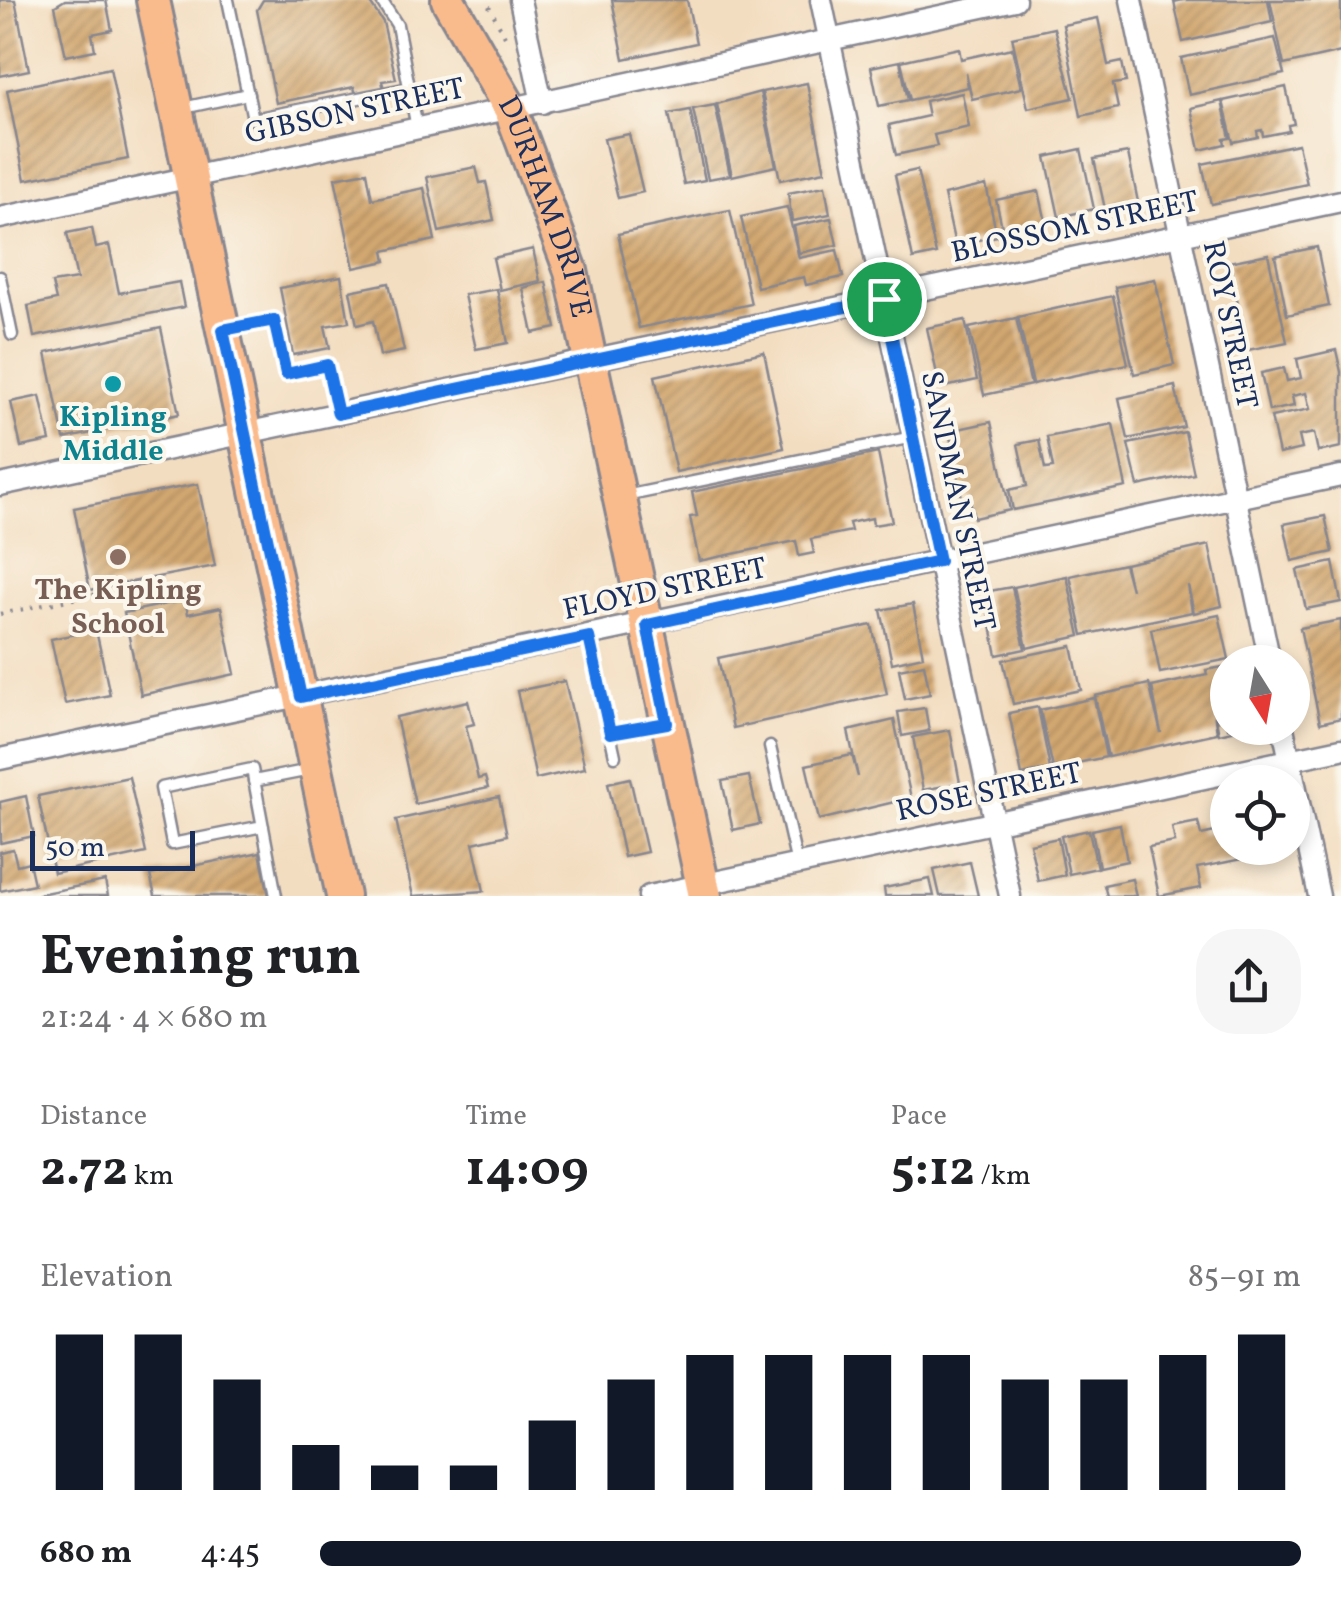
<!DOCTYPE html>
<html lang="en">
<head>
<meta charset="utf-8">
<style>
  body { margin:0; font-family:Vollkorn,serif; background:#f6f6f6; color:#202124; height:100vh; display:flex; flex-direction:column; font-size:38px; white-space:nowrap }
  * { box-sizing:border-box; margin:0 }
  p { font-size:32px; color:#757577 }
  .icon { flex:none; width:55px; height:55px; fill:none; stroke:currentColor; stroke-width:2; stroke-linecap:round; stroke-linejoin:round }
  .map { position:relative; height:896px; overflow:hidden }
  .sheet { display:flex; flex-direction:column; background:#fff; flex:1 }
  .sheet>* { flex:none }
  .needle { width:65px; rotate:169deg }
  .controls { position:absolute; left:1210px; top:645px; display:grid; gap:20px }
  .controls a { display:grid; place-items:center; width:100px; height:100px; border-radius:50%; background:#fff; box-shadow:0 5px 15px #0003; font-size:50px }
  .scale { position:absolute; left:30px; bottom:25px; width:165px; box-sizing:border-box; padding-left:10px; border:5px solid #1b2f5e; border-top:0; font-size:28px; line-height:35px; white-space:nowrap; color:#1b2f5e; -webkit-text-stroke:8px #fbf7ec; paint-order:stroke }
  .pin { position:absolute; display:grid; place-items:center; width:85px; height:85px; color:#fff; margin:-42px; border:5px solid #fff; border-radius:50%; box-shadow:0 2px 10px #0007 }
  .round { display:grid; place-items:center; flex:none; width:105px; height:105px; border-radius:40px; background:#f6f6f6 }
  .headline { display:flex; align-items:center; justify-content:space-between; height:170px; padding:0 40px }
  h1 { font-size:55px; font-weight:700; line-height:75px }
  .metrics { display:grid; grid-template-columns:repeat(3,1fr); gap:15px; height:170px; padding:10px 40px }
  .metrics div { display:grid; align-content:center }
  .metrics b { font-size:50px; font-weight:700 }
  .metrics small { font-size:28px; font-weight:400 }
  .metrics p { font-size:28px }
  .chart { height:280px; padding:20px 40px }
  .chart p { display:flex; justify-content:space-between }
  .chart svg { width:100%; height:180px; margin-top:10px; stroke:#111827; stroke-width:6 }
  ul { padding:0 40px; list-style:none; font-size:32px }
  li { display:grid; grid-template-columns:160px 120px 1fr; align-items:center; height:75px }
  li i { height:25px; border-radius:12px; background:#111827 }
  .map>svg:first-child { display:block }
</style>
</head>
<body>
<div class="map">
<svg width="1341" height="896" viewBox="0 0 1341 896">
  <defs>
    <pattern id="building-hatch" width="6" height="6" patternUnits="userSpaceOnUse" patternTransform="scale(2.5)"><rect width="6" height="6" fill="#d3a871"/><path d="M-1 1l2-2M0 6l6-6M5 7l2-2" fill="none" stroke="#aa8960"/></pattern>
  </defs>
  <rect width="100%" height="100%" fill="#fbf7ec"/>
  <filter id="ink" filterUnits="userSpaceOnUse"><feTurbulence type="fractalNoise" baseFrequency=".01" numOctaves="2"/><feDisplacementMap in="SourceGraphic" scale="20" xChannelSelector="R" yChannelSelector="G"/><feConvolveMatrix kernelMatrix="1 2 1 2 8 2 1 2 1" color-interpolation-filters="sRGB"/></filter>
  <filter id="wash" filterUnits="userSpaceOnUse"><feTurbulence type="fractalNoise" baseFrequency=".0048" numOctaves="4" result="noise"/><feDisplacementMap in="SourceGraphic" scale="40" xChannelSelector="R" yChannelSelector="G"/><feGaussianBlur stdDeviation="2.25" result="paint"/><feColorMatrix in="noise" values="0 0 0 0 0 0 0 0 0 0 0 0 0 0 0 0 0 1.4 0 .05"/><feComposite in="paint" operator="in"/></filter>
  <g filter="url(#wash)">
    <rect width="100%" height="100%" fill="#f3ddc0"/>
    <g id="blocks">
      <!-- building -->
      <g fill="url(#building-hatch)">
        <polygon points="0,0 15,0 29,70 0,76"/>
        <polygon points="65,0 106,0 112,30 92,34 95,50 66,56 55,6"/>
        <polygon points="263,0 368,0 383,22 396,79 382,81 384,89 356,95 354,87 276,103 257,10"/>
        <polygon points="612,0 687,0 696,43 624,59"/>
        <polygon points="1183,0 1268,0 1272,22 1183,42 1174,2"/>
        <polygon points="1270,0 1341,0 1341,52 1284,65"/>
        <polygon points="1098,18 1108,65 1122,62 1126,82 1113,84 1118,108 1081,116 1063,25"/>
        <polygon points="1054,28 1073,98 1028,108 1012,37"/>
        <polygon points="1275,38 1284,74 1189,95 1181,58"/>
        <polygon points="959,48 961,59 1012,48 1021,88 972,99 966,73 968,87 910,100 901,61"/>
        <polygon points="900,61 908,100 879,106 871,67"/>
        <polygon points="110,68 128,159 25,180 7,90"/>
        <polygon points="807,83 825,171 780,180 762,92"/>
        <polygon points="1286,87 1294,124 1288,125 1289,131 1263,136 1262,130 1257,131 1258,137 1233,142 1223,101"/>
        <polygon points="760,92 776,166 732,176 717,104"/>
        <polygon points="962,93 969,127 934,135 937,146 896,155 889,125 928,116 925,101"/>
        <polygon points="1222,101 1230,138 1224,139 1225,144 1200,150 1191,108"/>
        <polygon points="715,105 730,175 708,179 693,109"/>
        <polygon points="690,110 705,180 684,184 669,114"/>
        <polygon points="629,134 643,192 618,198 604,139"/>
        <polygon points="1298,144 1307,184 1211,204 1202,164"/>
        <polygon points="1081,149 1094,209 1059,217 1046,157"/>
        <polygon points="1128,153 1138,202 1105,209 1094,159"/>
        <polygon points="476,167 480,183 486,182 494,220 439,232 427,177"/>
        <polygon points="917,170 936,254 913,259 895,175"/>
        <polygon points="367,172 372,199 424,188 435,240 384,251 386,261 354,268 335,178"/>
        <polygon points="986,185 997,236 955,245 944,195"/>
        <polygon points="825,186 830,214 792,221 788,193"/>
        <polygon points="1039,191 1046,222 1003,231 996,200"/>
        <polygon points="787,207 799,258 837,250 843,277 806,285 804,277 757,287 741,217"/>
        <polygon points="730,210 751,304 639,328 618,234"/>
        <polygon points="831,218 837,245 799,253 794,226"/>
        <polygon points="92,228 96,248 109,245 119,293 179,282 184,307 34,337 28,306 56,300 52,283 77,279 67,233"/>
        <polygon points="1317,247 1329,306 1287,315 1275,256"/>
        <polygon points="533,249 540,281 500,290 493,258"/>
        <polygon points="1268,254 1287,342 1248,350 1229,262"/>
        <polygon points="341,276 349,322 325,326 330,348 293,355 280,288"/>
        <polygon points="1155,279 1174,365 1134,374 1115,287"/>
        <polygon points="546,282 556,328 533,333 523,288"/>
        <polygon points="389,283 404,351 380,356 373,321 357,325 350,291"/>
        <polygon points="497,289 508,343 476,349 464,295"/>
        <polygon points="1113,296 1128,364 1033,384 1018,317"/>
        <polygon points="1016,318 1031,385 984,395 969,328"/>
        <polygon points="965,320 977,380 940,388 927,328"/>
        <polygon points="161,328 179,414 64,439 46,353"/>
        <polygon points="1336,350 1341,372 1341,447 1318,452 1314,433 1299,436 1302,449 1279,454 1271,417 1310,409 1306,393 1292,396 1294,406 1269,411 1261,373 1284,368 1287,381 1301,378 1297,359"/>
        <polygon points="764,352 784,448 676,472 655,376"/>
        <polygon points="1175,386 1184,427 1128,439 1119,398"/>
        <polygon points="40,396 50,441 21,447 11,402"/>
        <polygon points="991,422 1010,510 974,518 969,496 962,498 949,431"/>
        <polygon points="1113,424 1126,487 1013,510 1009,490 1027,486 1018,444 1039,440 1045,469 1053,468 1047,437"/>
        <polygon points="1185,432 1194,474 1138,486 1128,444"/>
        <polygon points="878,453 892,522 873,525 872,518 849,523 851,531 811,539 814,553 799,556 796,541 699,561 690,517 697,516 692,492"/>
        <polygon points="198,484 215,566 90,590 74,508"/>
        <polygon points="1325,516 1333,552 1292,561 1284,524"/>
        <polygon points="1209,545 1222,606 1194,613 1188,585 1192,612 1083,635 1070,576 1124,564 1131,590 1125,564"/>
        <polygon points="1333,562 1341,602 1306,609 1297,570"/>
        <polygon points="1067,576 1080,636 1027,648 1014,587"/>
        <polygon points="1012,587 1025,649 997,655 984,592"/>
        <polygon points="185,600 188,614 221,607 235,674 141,695 124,613"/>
        <polygon points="913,604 923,656 892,663 881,610"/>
        <polygon points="1219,615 1229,659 1160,673 1151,629"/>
        <polygon points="1341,620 1341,718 1320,723 1300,628"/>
        <polygon points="872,625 887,694 733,728 718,658"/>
        <polygon points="96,630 110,695 65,704 51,639"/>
        <polygon points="1072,646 1081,690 1013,704 1003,660"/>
        <polygon points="924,664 930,694 905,699 899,669"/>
        <polygon points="1228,666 1228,728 1241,729 1219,734 1213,704 1217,733 1108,757 1095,696 1149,684 1161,733 1152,687 1207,675 1206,670"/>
        <polygon points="565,681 585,768 536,779 517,691"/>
        <polygon points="1094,698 1106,757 1053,768 1040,710"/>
        <polygon points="468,701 474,724 466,726 478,779 485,777 488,788 415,804 396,717"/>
        <polygon points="1038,707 1050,769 1022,775 1009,713"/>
        <polygon points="925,708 929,731 902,736 898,712"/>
        <polygon points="894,720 911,798 819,820 806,765 852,755 858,777 848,731"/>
        <polygon points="950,730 960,783 923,790 913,737"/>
        <polygon points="749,776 760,824 733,830 722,781"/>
        <polygon points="129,777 146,853 54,873 38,796"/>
        <polygon points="630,778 647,852 624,857 608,783"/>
        <polygon points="26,796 34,836 1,843 0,802"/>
        <polygon points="499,797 507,835 473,843 484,891 413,896 396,820"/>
        <polygon points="1198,822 1201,835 1228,829 1228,848 1272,848 1273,853 1197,868 1201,888 1159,896 1149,847 1175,842 1172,827"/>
        <polygon points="1120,824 1127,861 1099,867 1092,830"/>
        <polygon points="1089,830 1097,868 1069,874 1061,836"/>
        <polygon points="1058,838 1065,875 1038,881 1030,844"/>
        <polygon points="13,849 17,865 29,862 34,884 0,891 0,852"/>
        <polygon points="260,852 269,896 155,896 150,875"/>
        <polygon points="970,862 978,896 940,896 934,870"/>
        <polygon points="930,879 934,896 885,896 884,888"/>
        <polygon points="1132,879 1136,896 1107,896 1104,885"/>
        <polygon points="105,881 108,896 39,896 39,894"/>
      </g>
    </g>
  </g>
  <g filter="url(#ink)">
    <use href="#blocks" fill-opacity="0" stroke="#87868f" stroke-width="2.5"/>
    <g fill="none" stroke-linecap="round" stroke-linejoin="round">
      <defs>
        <g id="service">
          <polyline points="228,0 253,119 409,88"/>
          <polyline points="381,0 397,25 417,128"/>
          <polyline points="183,108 248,94"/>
          <polyline points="0,277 12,335"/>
          <polyline points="229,329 274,320 286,374 327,365 338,413"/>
          <polyline points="625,496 913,437"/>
          <polyline points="589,637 615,756"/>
          <polyline points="610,733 663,723"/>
          <polyline points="770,747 797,864"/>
          <polyline points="254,781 310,770"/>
          <polyline points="263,826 172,844 161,788 252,769 276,896"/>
        </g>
        <g id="minor">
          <polyline points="520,0 542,103"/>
          <polyline points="821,0 1010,896"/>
          <polyline points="1131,0 1270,662"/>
          <polyline points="0,218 1015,0"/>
          <polyline points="0,485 1341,201"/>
          <polyline points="1283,728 1319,896"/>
          <polyline points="0,759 1341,476"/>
          <polyline points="649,896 1341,749"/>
        </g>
        <g id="primary">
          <polyline points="153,0 343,896"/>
          <path id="s1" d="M448,0L511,110L571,271L705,896"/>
        </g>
      </defs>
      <!-- service casing -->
      <use href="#service" stroke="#87868f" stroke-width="15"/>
      <!-- minor casing -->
      <use href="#minor" stroke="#87868f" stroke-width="25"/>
      <!-- primary casing -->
      <use href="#primary" stroke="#87868f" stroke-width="38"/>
      <!-- path -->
      <g stroke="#87868f" stroke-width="4" stroke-dasharray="2.5 8" stroke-linecap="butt">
        <polyline points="489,6 506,38"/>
        <polyline points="0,614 112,591"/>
      </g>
      <!-- service -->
      <use href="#service" stroke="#fff" stroke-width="10"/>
      <!-- minor -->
      <use href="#minor" stroke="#fff" stroke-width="20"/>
      <!-- primary -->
      <use href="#primary" stroke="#fabb8c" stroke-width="32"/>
    </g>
  </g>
  <g fill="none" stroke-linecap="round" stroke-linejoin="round" filter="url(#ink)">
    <defs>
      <polygon id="route" points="884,299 939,561 647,625 667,723 610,733 589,637 301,697 223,330 274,320 286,374 327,365 338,414"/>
    </defs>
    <!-- route casing -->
    <use href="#route" stroke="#fff" stroke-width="20"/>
    <!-- route -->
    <use href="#route" stroke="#1a73e8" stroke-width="12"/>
  </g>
  <!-- markers -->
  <circle fill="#0f9aa8" stroke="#fbf7ec" stroke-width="4" cx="113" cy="384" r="10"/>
  <circle fill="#8d6e63" stroke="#fbf7ec" stroke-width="4" cx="118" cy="557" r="10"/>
  <g text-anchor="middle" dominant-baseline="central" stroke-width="8" stroke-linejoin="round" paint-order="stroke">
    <!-- street labels -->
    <g font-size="30" fill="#1b2f5e" stroke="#fbf7ec">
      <text transform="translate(355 112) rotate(-12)">GIBSON STREET</text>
      <text stroke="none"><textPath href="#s1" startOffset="230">DURHAM DRIVE</textPath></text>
      <text transform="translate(1075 228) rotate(-12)">BLOSSOM STREET</text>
      <text transform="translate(1229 325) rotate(78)">ROY STREET</text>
      <text transform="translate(957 501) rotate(78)">SANDMAN STREET</text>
      <text transform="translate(665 590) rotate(-12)">FLOYD STREET</text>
      <text transform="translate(989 793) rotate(-12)">ROSE STREET</text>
    </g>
    <!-- culture labels -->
    <g font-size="30" font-weight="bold" fill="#0d838f" stroke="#fbf7ec">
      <text x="113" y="418">Kipling<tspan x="113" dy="34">Middle</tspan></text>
    </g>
    <!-- education labels -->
    <g font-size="30" font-weight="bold" fill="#785e54" stroke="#fbf7ec">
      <text x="118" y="591">The Kipling<tspan x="118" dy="34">School</tspan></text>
    </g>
  </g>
</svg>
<div class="controls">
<a><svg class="needle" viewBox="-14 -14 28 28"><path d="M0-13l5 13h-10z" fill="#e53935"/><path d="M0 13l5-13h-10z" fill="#757577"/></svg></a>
<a><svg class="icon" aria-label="locate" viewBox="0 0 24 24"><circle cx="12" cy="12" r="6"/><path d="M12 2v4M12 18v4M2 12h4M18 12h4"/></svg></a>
</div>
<div class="scale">50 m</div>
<div class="pin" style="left:884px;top:299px;background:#1e9e55"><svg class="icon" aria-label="arrive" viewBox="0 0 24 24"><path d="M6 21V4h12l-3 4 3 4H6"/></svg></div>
</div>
<section class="sheet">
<div class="headline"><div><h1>Evening run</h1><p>21:24 · 4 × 680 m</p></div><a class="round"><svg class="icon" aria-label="share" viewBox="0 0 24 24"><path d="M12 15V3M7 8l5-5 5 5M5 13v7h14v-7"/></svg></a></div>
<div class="metrics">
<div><p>Distance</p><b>2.72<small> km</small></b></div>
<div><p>Time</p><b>14:09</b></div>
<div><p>Pace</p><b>5:12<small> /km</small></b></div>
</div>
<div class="chart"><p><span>Elevation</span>85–91 m</p>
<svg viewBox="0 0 160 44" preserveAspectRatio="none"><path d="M5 44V6M15 44V6M25 44V17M35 44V33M45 44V38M55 44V38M65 44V27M75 44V17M85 44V11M95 44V11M105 44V11M115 44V11M125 44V17M135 44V17M145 44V11M155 44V6"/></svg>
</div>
<ul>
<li><b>680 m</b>4:45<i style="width:100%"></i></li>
</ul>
</section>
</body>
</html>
